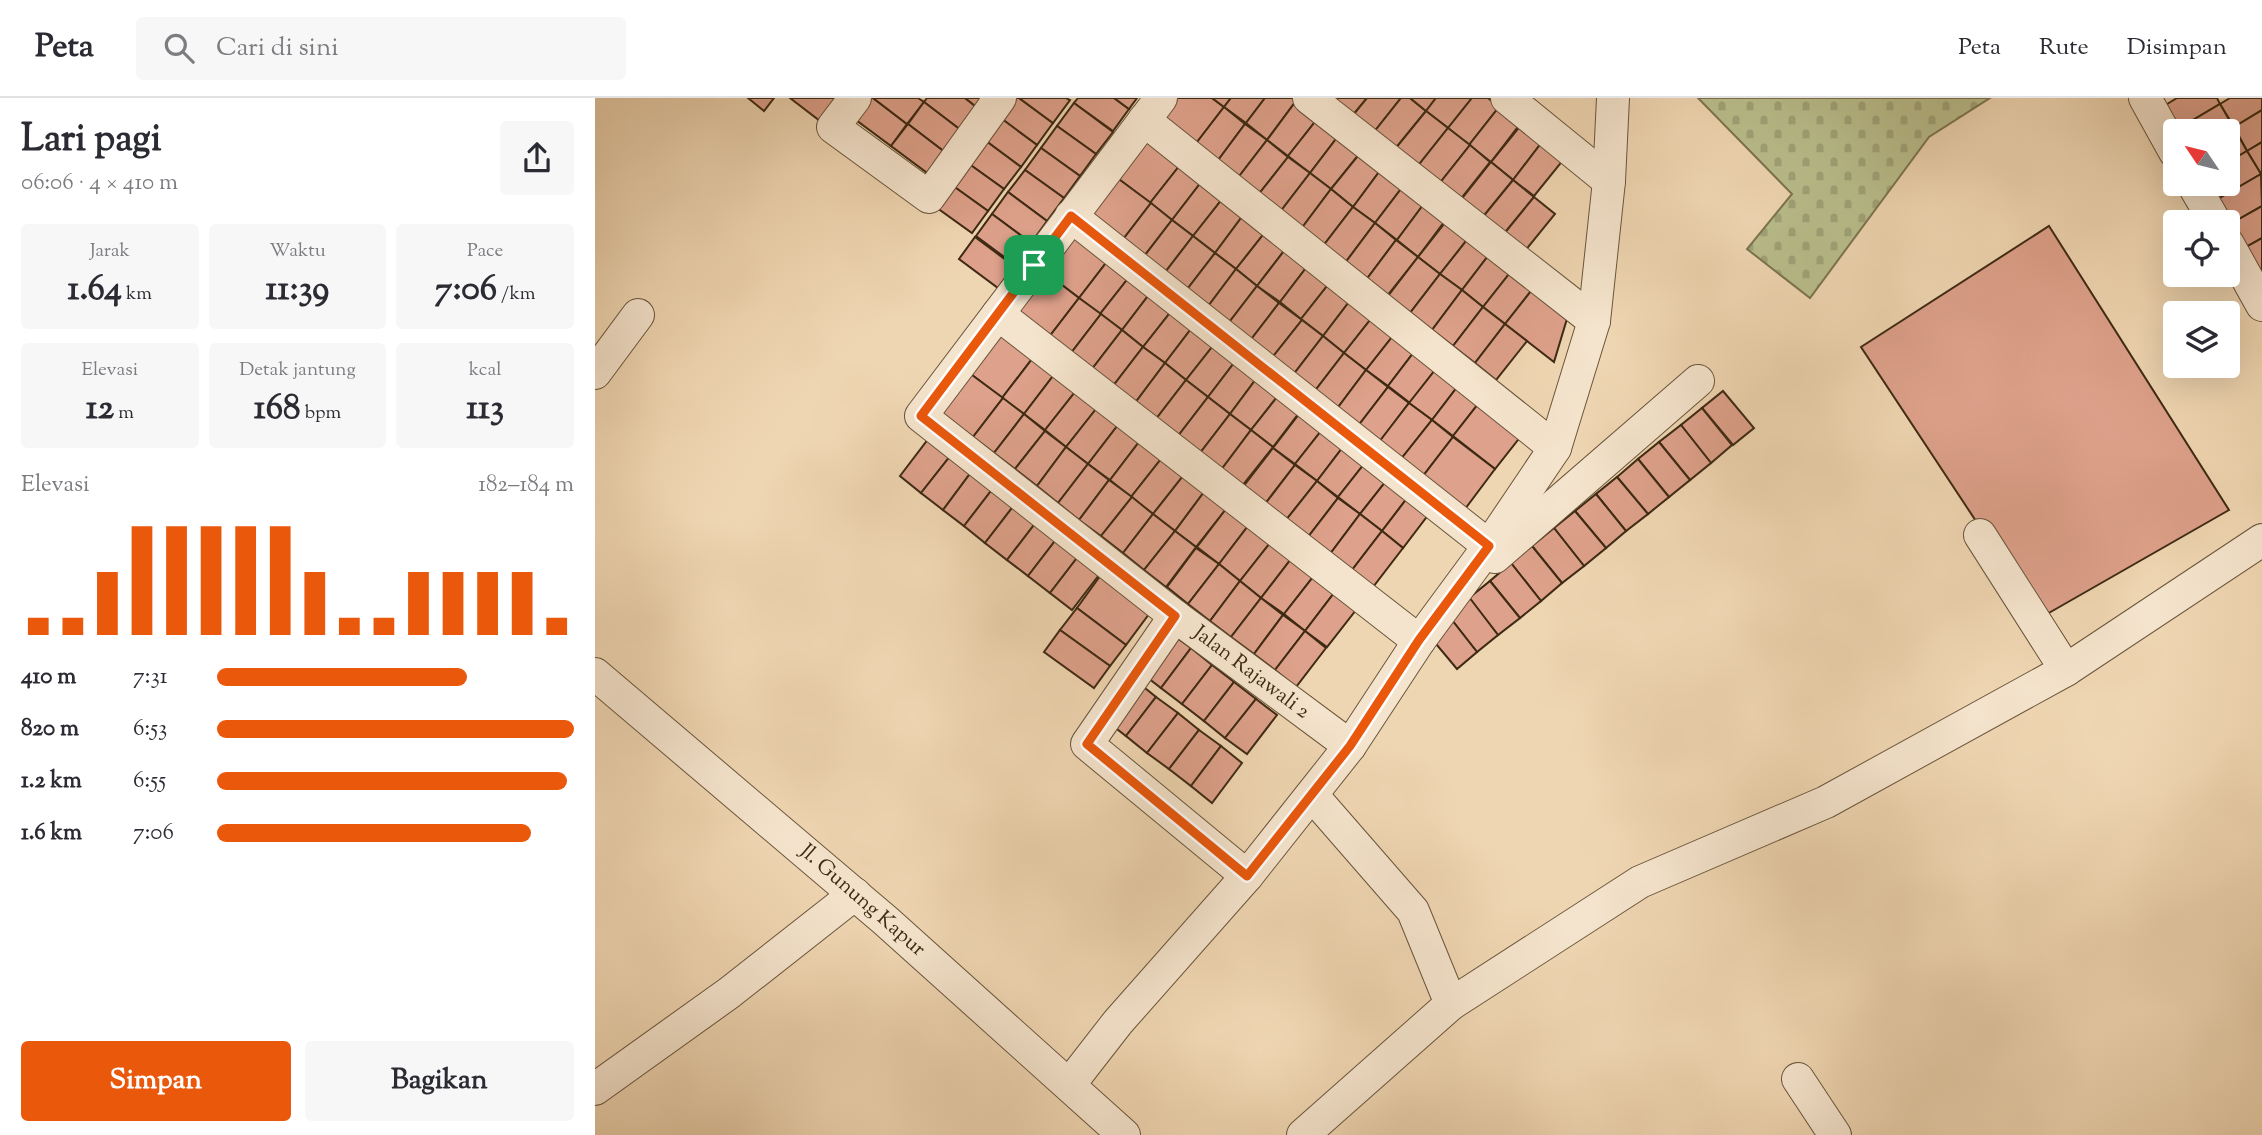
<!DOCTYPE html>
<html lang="id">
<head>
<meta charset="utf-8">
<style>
  body { margin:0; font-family:"Sorts Mill Goudy",serif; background:#f7f7f7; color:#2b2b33; height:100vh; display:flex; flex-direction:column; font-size:26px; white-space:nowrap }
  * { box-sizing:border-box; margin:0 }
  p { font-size:23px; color:#7c7c81 }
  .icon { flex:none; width:38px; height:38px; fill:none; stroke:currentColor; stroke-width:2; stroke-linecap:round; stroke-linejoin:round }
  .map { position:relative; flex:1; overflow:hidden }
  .panel { display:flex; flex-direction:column; background:#fff; width:595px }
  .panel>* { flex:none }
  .needle { width:46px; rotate:305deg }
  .buttons { position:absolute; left:1568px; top:21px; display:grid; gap:14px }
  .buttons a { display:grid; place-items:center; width:77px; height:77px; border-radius:7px; background:#fff; box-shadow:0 7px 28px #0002; font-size:35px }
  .pin { position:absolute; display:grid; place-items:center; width:60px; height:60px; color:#fff; margin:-30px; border-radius:14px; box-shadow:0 4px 10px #0006 }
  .round { display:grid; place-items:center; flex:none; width:74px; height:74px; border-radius:7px; background:#f7f7f7 }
  .head { display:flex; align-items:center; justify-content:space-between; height:119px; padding:0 21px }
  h1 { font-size:38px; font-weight:700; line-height:52px }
  .metrics { display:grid; grid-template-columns:repeat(3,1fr); gap:10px; height:119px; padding:7px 21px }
  .metrics div { display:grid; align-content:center; border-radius:7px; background:#f7f7f7; text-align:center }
  .metrics b { font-size:35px; font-weight:700 }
  .metrics small { font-size:19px; font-weight:400 }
  .metrics p { font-size:19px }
  .chart { height:196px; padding:14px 21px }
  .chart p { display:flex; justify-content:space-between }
  .chart svg { width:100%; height:126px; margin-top:7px; stroke:#ea580c; stroke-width:6 }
  .action { display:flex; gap:14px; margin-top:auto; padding:14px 21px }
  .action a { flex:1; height:80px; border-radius:7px; background:#ea580c; color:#fff; font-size:28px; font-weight:700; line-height:80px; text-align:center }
  .action a+a { background:#f7f7f7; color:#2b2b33 }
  ul { padding:0 21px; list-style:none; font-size:23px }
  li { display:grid; grid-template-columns:112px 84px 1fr; align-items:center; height:52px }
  li i { height:18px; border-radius:9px; background:#ea580c }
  header { display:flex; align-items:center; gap:42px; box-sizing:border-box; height:98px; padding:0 35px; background:#fff; border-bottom:2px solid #e1e1e2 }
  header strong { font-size:33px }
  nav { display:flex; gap:38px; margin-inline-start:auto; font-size:24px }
  .search { width:490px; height:63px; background:#f7f7f7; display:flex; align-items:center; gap:18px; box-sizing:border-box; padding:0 24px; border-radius:7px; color:#7c7c81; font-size:26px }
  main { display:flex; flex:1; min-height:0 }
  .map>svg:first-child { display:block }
</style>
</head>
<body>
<header>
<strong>Peta</strong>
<div class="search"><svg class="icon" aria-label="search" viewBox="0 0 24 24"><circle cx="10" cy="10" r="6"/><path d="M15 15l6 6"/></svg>Cari di sini</div>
<nav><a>Peta</a><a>Rute</a><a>Disimpan</a></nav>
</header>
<main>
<section class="panel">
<div class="head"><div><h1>Lari pagi</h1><p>06:06 · 4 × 410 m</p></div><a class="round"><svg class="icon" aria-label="share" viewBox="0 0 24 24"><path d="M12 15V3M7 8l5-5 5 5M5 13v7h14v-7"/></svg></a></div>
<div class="metrics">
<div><p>Jarak</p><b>1.64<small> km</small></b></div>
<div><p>Waktu</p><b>11:39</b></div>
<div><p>Pace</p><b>7:06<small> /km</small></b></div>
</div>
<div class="metrics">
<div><p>Elevasi</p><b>12<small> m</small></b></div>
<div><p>Detak jantung</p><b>168<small> bpm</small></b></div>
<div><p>kcal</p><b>113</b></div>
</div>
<div class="chart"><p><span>Elevasi</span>182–184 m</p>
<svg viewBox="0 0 160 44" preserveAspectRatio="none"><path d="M5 44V38M15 44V38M25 44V22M35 44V6M45 44V6M55 44V6M65 44V6M75 44V6M85 44V22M95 44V38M105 44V38M115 44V22M125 44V22M135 44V22M145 44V22M155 44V38"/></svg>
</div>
<ul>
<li><b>410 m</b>7:31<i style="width:70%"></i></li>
<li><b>820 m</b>6:53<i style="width:100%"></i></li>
<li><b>1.2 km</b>6:55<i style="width:98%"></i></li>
<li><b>1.6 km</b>7:06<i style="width:88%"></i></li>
</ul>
<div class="action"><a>Simpan</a><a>Bagikan</a></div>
</section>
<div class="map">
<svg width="1667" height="1037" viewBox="0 0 1667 1037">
  <defs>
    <pattern id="cemetery-stones" width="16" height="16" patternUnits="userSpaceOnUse" patternTransform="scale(1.75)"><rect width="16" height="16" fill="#b9be8c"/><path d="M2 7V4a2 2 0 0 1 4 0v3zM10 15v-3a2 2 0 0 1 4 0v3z" fill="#a0a378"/></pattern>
  </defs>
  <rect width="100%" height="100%" fill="#efd6b2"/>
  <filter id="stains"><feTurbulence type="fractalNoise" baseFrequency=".00286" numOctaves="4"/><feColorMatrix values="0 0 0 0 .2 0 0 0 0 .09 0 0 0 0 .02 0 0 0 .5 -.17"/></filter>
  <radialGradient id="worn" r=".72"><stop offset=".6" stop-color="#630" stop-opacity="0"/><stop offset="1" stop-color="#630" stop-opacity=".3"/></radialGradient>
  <!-- cemetery -->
  <polygon fill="url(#cemetery-stones)" stroke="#7c7450" stroke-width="2" points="1103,0 1395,0 1334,39 1215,200 1152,151 1197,96"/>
  <!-- building -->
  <g fill="#dea18b" stroke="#3e2a13" stroke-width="2">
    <polygon points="153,0 179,0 169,13"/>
    <polygon points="195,0 240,0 225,23"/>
    <polygon points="272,0 278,0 312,26 296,48 257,19"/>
    <polygon points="278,0 323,0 329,4 312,26"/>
    <polygon points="332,0 370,0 384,11 367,33 329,4"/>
    <polygon points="370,0 392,0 384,11"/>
    <polygon points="416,0 424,0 458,25 442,47 403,18"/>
    <polygon points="424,0 471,0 475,2 458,25"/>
    <polygon points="483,0 519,0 534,11 518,33 479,5"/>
    <polygon points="519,0 542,0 534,11"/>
    <polygon points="582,0 617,0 629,9 599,48 565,22"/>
    <polygon points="617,0 636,0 629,9"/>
    <polygon points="636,0 670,0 651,25 629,9"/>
    <polygon points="670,0 697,0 701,3 672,42 651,25"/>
    <polygon points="737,0 772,0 758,17"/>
    <polygon points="772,0 806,0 779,34 758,17"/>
    <polygon points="806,0 815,0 831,13 800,51 779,34"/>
    <polygon points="815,0 841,0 831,13"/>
    <polygon points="841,0 877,0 853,30 831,13"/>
    <polygon points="877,0 893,0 904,9 874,47 853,30"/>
    <polygon points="1582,0 1622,0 1625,6 1583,31 1569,8"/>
    <polygon points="1635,0 1667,0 1667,12 1639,29 1625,6"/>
    <polygon points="701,3 723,20 693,58 672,42"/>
    <polygon points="329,4 367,33 351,55 313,26"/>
    <polygon points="479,5 518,34 501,56 462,28"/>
    <polygon points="1625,6 1639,30 1632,33 1584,33 1583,31"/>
    <polygon points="629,9 650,26 621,65 599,48"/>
    <polygon points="904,9 925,26 896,64 874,47"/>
    <polygon points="1667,12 1667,44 1652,53 1639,29"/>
    <polygon points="831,13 853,30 822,69 800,51"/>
    <polygon points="403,18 442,47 426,69 387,40"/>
    <polygon points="723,20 744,37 715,75 693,58"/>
    <polygon points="313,26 351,55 335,77 296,48"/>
    <polygon points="650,26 672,42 642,81 621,65"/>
    <polygon points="926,27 947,44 918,82 896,64"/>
    <polygon points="462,28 501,56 485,78 446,50"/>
    <polygon points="853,30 875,47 844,86 822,69"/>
    <polygon points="1639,30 1652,53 1633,64 1632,33"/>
    <polygon points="744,37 766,54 736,91 715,75"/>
    <polygon points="387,40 426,69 409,91 370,63"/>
    <polygon points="551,40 585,67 555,105 521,79"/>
    <polygon points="672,42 693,59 663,97 642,81"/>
    <polygon points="947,44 969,61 939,98 918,82"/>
    <polygon points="1667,44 1667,75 1666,76 1652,53"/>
    <polygon points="875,47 895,64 864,103 844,86"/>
    <polygon points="446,50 485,78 469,100 430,72"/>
    <polygon points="1652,53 1666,76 1623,101 1614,86 1633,86 1633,64"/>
    <polygon points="766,54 787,70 758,109 736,91"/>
    <polygon points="693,59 715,75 685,114 663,97"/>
    <polygon points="370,63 409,91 393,113 354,85"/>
    <polygon points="896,64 918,82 887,120 865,103"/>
    <polygon points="585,67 607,83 577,122 555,105"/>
    <polygon points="787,70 809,87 780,125 758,109"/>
    <polygon points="430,72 469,100 452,123 413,94"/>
    <polygon points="715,75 736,91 706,131 685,114"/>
    <polygon points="1666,76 1667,108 1637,125 1623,101"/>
    <polygon points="521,79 556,105 526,144 492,118"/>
    <polygon points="918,82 939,99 908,137 887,120"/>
    <polygon points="607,83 628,100 598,138 577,122"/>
    <polygon points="354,85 393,113 377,135 338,107"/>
    <polygon points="809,87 831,103 802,142 780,125"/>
    <polygon points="736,91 758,109 728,148 706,131"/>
    <polygon points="413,94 452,123 436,145 397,116"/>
    <polygon points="939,99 960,116 929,154 908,137"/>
    <polygon points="628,100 649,116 620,155 598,138"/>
    <polygon points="831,103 852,120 823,159 802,142"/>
    <polygon points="556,105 577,122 547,161 526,144"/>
    <polygon points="1667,108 1667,140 1651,149 1637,125"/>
    <polygon points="758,109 780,125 750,165 728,148"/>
    <polygon points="397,116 436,145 420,167 381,138"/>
    <polygon points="649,116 671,133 641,171 620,155"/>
    <polygon points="853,121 875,138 845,176 823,159"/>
    <polygon points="577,122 598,138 568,177 547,161"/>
    <polygon points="780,125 801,142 771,182 750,165"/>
    <polygon points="1454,128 1634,412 1445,520 1266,249"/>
    <polygon points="671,133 692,149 662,188 641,171"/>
    <polygon points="479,135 514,161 484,200 450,174"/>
    <polygon points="598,138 620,155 590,194 568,177"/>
    <polygon points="875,138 896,154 867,192 845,176"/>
    <polygon points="380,139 419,168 403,190 364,161"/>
    <polygon points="1667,140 1667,171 1665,173 1651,149"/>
    <polygon points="801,142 823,159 792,198 771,182"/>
    <polygon points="692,149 714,166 685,204 662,188"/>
    <polygon points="896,154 918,171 888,209 867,192"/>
    <polygon points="620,155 641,171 611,211 590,194"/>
    <polygon points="823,159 845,176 815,215 793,198"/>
    <polygon points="514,161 535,178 505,216 484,200"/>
    <polygon points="714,166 736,183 706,221 685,204"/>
    <polygon points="641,171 662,188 632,227 611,211"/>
    <polygon points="918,171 940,188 910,226 888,209"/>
    <polygon points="450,174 484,200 454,239 420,212"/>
    <polygon points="845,176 867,192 837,232 815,215"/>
    <polygon points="535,178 556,194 527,232 505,216"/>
    <polygon points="736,183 757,200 728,238 706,221"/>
    <polygon points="662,188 684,205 654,244 632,227"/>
    <polygon points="940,188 974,214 959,264 910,226"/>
    <polygon points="867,192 888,209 858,248 837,232"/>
    <polygon points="556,194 578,211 548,249 527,232"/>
    <polygon points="484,200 506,216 476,255 454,239"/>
    <polygon points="757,200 779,217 749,255 728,238"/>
    <polygon points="684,205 707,222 676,261 654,244"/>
    <polygon points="888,209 910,226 880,265 858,248"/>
    <polygon points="578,211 599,227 570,265 548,249"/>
    <polygon points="506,216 527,232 497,271 476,255"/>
    <polygon points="779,217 801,234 771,272 749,255"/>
    <polygon points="707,222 728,238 698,277 676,261"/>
    <polygon points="910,226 932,243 901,282 880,265"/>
    <polygon points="599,227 621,244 591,282 570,265"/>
    <polygon points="527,232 548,249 518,288 497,271"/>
    <polygon points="801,234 822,250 793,288 771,272"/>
    <polygon points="403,235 437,261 407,300 373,274"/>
    <polygon points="728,238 749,255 719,294 698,277"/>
    <polygon points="621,244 642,261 613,299 591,282"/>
    <polygon points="548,249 570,265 540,305 518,288"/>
    <polygon points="822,250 844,267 815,305 793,288"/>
    <polygon points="749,255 771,272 741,312 719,294"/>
    <polygon points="437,261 458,278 429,316 407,300"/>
    <polygon points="642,261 664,277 635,316 613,299"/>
    <polygon points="570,265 591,282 561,321 540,305"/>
    <polygon points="844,267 866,284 837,322 814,305"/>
    <polygon points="771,272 793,289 763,328 741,312"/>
    <polygon points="373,274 408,300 378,339 343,312"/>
    <polygon points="664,277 686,294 656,332 635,316"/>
    <polygon points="458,278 480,294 450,332 429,316"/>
    <polygon points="591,282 613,299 583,338 561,321"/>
    <polygon points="866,284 887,301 858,338 837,322"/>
    <polygon points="793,289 814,305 784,345 763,328"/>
    <polygon points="1128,293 1159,330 1138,347 1107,310"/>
    <polygon points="480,294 501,311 471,349 450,332"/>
    <polygon points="686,294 707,311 678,349 656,332"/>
    <polygon points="613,299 635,316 605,355 583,338"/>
    <polygon points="408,300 429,316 399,355 378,339"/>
    <polygon points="887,301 930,333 900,371 858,338"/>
    <polygon points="814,305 837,322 806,361 784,344"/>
    <polygon points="1107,310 1137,347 1116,365 1086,327"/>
    <polygon points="501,311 523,327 493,366 471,349"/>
    <polygon points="708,311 730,328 700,366 678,350"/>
    <polygon points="429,316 450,333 420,371 399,355"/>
    <polygon points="635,316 656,332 626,372 605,355"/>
    <polygon points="837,322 858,339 828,378 806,361"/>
    <polygon points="523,327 544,344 515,382 493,366"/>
    <polygon points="1086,327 1116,365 1095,382 1064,344"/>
    <polygon points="730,328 751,345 722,383 700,366"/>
    <polygon points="656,332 678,349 647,388 626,372"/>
    <polygon points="450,333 471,349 442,388 420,371"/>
    <polygon points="858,339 900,371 870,411 828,378"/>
    <polygon points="334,340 356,357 326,395 305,378"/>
    <polygon points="544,344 566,361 536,399 515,382"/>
    <polygon points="1064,344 1095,382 1074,399 1043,361"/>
    <polygon points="751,345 773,361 743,399 722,383"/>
    <polygon points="471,349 493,366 463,405 442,388"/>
    <polygon points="678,350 700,367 670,406 648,389"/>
    <polygon points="356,357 377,373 348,412 326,395"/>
    <polygon points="566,361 588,378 558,416 536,399"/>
    <polygon points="773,361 795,378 765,416 743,399"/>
    <polygon points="1043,361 1074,399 1053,416 1022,379"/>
    <polygon points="493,366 514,382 484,422 463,405"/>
    <polygon points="700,367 722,383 691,422 670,406"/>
    <polygon points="377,373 399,389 369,428 348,412"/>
    <polygon points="588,378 609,394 580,433 558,416"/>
    <polygon points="795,378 816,395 787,433 765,416"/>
    <polygon points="1022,379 1053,416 1031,433 1001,396"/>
    <polygon points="514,382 537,399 506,438 484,422"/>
    <polygon points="722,383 743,400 713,439 691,422"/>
    <polygon points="399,389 420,406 390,445 369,428"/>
    <polygon points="609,394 631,411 601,449 580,433"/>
    <polygon points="816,395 837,412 808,450 787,433"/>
    <polygon points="1001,396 1031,433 1011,450 980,413"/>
    <polygon points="537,399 558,416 528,455 506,438"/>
    <polygon points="743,400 765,416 735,456 713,439"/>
    <polygon points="420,406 442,423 412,462 390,445"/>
    <polygon points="631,411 653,428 624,466 602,449"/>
    <polygon points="980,413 1011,450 989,468 959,430"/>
    <polygon points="558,416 580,433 549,472 528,455"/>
    <polygon points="765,416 787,433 757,472 735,456"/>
    <polygon points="442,423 463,439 433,478 412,462"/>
    <polygon points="653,428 675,445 645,483 624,466"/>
    <polygon points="959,430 989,468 967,485 937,448"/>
    <polygon points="580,433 601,449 571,489 549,472"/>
    <polygon points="787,433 808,450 778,489 757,472"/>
    <polygon points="463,439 485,456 455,495 433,478"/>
    <polygon points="675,445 696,461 666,500 645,483"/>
    <polygon points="937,448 967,485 946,503 916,465"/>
    <polygon points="601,450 624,466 593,506 572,489"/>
    <polygon points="485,456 507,473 477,512 455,495"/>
    <polygon points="696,461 718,479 689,516 666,500"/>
    <polygon points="916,465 946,503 925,520 895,483"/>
    <polygon points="624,466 645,483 615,523 593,506"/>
    <polygon points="508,474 557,512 531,547 482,510"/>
    <polygon points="718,479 739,495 710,533 689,516"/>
    <polygon points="645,483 666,500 636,539 615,523"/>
    <polygon points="895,483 925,520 903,537 874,500"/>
    <polygon points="739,495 761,512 732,549 710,533"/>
    <polygon points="874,499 903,537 882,554 853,517"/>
    <polygon points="666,500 688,517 659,556 636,539"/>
    <polygon points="482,510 531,547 515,568 465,532"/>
    <polygon points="688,517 710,533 680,572 659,556"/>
    <polygon points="853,517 882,554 862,571 831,534"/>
    <polygon points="465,532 515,568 499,590 449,554"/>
    <polygon points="710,533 731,550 701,589 680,572"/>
    <polygon points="574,534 596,550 566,590 544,573"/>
    <polygon points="596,550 617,567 587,606 566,590"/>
    <polygon points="617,567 639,584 609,623 587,606"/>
    <polygon points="540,582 561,599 531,638 509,621"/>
    <polygon points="639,584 661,601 630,640 609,623"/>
    <polygon points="561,599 583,615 552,655 531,638"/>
    <polygon points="661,601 682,617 652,656 630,640"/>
    <polygon points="583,615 604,632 574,671 552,655"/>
    <polygon points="604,632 626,648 596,688 574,671"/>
    <polygon points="626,648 647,665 617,705 596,688"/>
  </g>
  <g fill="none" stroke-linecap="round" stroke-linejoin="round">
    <defs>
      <g id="street">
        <polyline points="260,0 238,29 334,99 405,0"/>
        <polyline points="566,0 326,318 580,518 755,648"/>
        <polyline points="714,0 999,223"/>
        <polyline points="912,0 1014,83"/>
        <polyline points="1550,0 1580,54"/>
        <polyline points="549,22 960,350"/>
        <polyline points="1598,86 1620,124"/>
        <polyline points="476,118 894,448"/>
        <polyline points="1633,146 1667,207"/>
        <polyline points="403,216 824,543"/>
        <polyline points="0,275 43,217"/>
        <polyline points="1385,437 1471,572"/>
        <polyline points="900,459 1103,283"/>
        <polyline points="580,518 492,646 652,778"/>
        <polyline points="0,576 291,823 529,1037"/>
        <polyline points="717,697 818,813 856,906"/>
        <polyline points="1203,981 1240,1037"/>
        <polyline points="474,987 523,924 652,778 755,648 824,543 894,448 960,350 999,223 1014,83 1018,0"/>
        <polyline points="0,991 134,895 260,796"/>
        <polyline points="708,1037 856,906 1045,784 1231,704 1471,572 1667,442"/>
      </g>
    </defs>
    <!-- street casing -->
    <use href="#street" stroke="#6a553b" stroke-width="34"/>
    <!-- street -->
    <use href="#street" stroke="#f5e4cd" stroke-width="32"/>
  </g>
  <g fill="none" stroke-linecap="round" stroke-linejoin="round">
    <defs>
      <polygon id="route" points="476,118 894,448 824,542 755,648 652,778 492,646 580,518 326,318"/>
    </defs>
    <!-- route casing -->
    <use href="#route" stroke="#fff" stroke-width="14"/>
    <!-- route -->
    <use href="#route" stroke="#ea580c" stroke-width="9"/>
  </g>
  <g text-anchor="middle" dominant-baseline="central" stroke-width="5" stroke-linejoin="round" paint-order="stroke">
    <!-- street labels -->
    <g font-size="21" fill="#3e2a13" stroke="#f5e4cd">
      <text transform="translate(656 575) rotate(37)">Jalan Rajawali 2</text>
      <text transform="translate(267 803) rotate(41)">Jl. Gunung Kapur</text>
    </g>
  </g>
  <rect width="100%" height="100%" filter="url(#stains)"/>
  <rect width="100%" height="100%" fill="url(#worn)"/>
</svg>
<div class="buttons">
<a><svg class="needle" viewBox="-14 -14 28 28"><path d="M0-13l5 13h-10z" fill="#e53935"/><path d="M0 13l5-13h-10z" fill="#7c7c81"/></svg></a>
<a><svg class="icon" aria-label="locate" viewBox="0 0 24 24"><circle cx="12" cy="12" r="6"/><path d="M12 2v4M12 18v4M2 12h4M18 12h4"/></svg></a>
<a><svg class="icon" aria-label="layers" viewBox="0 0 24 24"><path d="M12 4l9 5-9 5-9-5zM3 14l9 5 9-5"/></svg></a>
</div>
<div class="pin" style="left:439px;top:167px;background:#1e9e55"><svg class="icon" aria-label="arrive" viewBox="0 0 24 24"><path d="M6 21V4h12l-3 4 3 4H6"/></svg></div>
</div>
</main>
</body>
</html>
